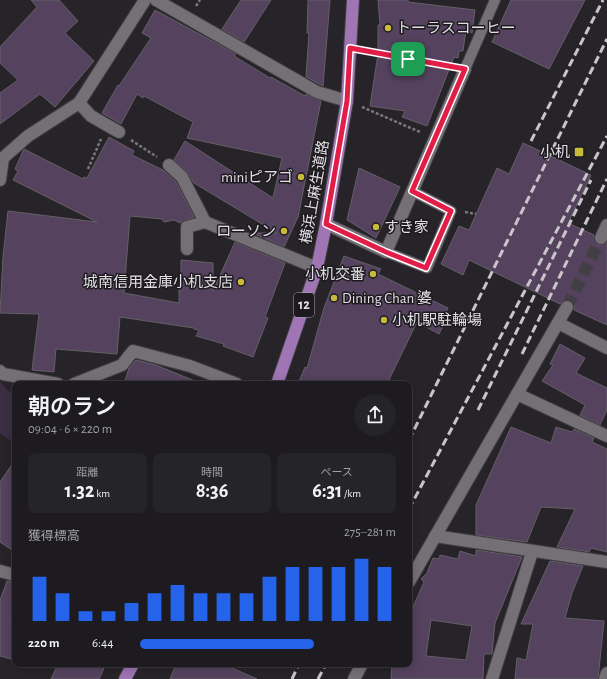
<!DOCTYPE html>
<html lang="ja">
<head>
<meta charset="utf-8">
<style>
  body { margin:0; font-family:"Alegreya Sans","Noto Sans JP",sans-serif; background:#252428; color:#f1f3f6; height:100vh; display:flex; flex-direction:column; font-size:15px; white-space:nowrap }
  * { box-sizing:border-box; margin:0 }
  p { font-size:13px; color:#a0a1a4 }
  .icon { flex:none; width:22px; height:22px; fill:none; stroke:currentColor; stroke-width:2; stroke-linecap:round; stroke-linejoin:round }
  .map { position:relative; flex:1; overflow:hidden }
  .sheet { position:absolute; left:12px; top:381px; width:400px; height:286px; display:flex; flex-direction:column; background:#1d1b1f; border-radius:8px; box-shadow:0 2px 10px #0003,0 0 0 1px #3b393d }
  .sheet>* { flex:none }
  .pin { position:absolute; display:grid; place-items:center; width:34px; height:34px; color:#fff; margin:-17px; border-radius:8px; box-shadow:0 2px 6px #0006 }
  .round { display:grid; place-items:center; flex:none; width:42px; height:42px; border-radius:21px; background:#252428 }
  .head { display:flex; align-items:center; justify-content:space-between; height:68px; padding:0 16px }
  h1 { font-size:22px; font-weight:600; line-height:30px }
  .metrics { display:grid; grid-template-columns:repeat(3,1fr); gap:6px; height:68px; padding:4px 16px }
  .metrics div { display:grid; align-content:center; border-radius:8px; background:#252428; text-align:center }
  .metrics b { font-size:20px; font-weight:600 }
  .metrics small { font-size:11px; font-weight:400 }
  .metrics p { font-size:11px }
  .chart { height:112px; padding:8px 16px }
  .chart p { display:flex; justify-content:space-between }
  .chart svg { width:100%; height:72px; margin-top:4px; stroke:#2563eb; stroke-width:6 }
  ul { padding:0 16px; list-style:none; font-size:13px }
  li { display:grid; grid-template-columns:64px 48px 1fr; align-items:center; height:30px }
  li i { height:10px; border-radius:5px; background:#2563eb }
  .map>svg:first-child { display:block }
</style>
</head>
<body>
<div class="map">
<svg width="607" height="679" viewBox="0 0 607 679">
  <rect width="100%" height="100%" fill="#272429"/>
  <!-- green -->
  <polygon fill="#3b2e42" points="0,382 15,397 15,443 0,434"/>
  <!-- building -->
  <g fill="#54425e" stroke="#646066" fill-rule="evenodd">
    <polygon points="31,0 59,0 78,21 65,33 94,61 55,107 40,94 0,124 0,93 18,80 0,63 0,47 37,7"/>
    <polygon points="241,0 271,0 244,42 222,29"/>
    <polygon points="308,0 330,0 323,86 306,77 309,33 307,33"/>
    <polygon points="378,0 408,0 408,2 475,10 472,33 466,30 463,51 459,51 458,58 454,57 427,126 402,117 405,111 370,106 378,54 378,25 380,25"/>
    <polygon points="511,0 585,0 549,69 492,42"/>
    <polygon points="155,10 236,54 234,56 270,78 271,77 305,96 306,94 321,101 298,217 284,247 253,233 277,233 194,183 187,172 174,160 185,141 273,198 282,158 187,138 193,122 144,96 143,98 137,94 121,124 102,113 118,85 119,86 151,38 142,33"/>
    <polygon points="109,137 134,151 132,155 163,170 176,182 194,217 180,223 174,220 164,222 162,219 130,216 124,293 179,303 179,285 181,285 181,260 213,263 213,291 235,242 285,263 265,317 268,318 253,357 223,346 224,344 196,336 199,330 194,329 194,328 120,317 117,354 56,349 54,372 32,370 39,314 0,313 3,257 8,211 97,222 13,180 18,171 15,169 24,149 83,179 84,177 87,178"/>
    <polygon points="523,143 591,175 568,223 594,235 594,239 598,245 602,245 607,242 607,325 574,310 574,304 570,300 564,300 560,304 469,260 463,275 441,264 459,226 469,230 497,168 509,174"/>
    <polygon points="359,168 400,187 376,238 347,220"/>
    <polygon points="344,256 381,269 378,274 448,308 443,319 446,320 439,334 417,322 387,384 298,384 305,367 307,368 324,308"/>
    <polygon points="560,344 585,358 576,373 607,388 607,410 600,425 580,415 585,405 542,381 553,365 550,364"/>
    <polygon points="136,360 156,365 202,384 124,384 129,368"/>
    <polygon points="511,427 551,443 556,427 572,432 574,429 594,438 592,442 607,449 607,552 591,548 589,552 557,547 575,509 541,507 527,542 476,535 476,505"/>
    <polygon points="15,460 15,552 0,542 0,482"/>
    <path d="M476,550L522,557L495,623L492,654H484L483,679H391L392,664H409V616L424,582L421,579L427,573L433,558L439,559L440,555L458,559L460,551L476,556ZM431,620L472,626L466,660L426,656Z"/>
    <polygon points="550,561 583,566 572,593 565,618 604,621 598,679 515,679 517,658 526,660 533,624 521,624"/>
    <polygon points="7,581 15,582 15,611 11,624 15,625 15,660 0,656 0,600"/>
    <polygon points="58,664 106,664 99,679 51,679"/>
    <polygon points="176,664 223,664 257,679 170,679"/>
  </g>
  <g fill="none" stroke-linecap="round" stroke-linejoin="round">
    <!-- street-tunnel -->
    <polyline stroke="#434045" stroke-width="12" stroke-dasharray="12 6" stroke-linecap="butt" points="567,307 601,238"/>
    <defs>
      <g id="lane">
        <polyline points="465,69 495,0"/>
        <polyline points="386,252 427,268 451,211 412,191"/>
      </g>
      <g id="street">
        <polyline points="156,0 317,92 347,101"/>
        <polyline points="79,103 91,116 119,132"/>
        <polyline points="169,165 182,177 205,222"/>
        <polyline points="0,180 3,158 28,136 79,103 145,0"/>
        <polyline points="326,224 386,252 465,69"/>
        <polyline points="601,238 607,225"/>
        <polyline points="187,249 187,227 205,222 317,268"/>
        <polyline points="558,323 607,348"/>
        <polyline points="0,371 3,374 58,384"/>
        <polyline points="74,384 122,365 133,351 190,366 237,384"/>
        <polyline points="517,394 607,436"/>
        <polyline points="435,536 607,562"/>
        <polyline points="0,571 15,575"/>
        <polyline points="409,582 567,307"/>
        <polyline points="354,679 362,664"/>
        <polyline points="492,679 532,552"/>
        <polyline points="605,679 607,673"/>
      </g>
      <g id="primary">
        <polyline points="277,384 317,268 326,224 347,101 353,0"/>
        <polyline points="125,679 133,664"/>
      </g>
    </defs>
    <!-- lane casing -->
    <use href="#lane" stroke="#423f44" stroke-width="12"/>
    <!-- street casing -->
    <use href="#street" stroke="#423f44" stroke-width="14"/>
    <!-- primary casing -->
    <use href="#primary" stroke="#423f44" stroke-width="14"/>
    <!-- path -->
    <g stroke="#7a787c" stroke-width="2.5" stroke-dasharray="3 2" stroke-linecap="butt">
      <polyline points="196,6 200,0"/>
      <polyline points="365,51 450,67"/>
      <polyline points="362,107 420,132"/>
      <polyline points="131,140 157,157"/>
      <polyline points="88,169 101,139"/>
      <polyline points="465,212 476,214"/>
    </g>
    <!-- lane -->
    <use href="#lane" stroke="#747076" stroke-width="10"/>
    <!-- street -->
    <use href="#street" stroke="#747076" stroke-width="12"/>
    <!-- primary -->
    <use href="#primary" stroke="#9f75b4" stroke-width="12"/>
    <!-- rail -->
    <g stroke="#c7c5c9" stroke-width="3" stroke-dasharray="8 4" stroke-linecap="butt">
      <polyline points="531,141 603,0"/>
      <polyline points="522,354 607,179"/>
      <polyline points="478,410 591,180"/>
      <polyline points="409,440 607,39"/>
      <polyline points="409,509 607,136"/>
      <polyline points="292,679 299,664"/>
      <polyline points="318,679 326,664"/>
    </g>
  </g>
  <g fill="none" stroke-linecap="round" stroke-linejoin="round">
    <defs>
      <polygon id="route" points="350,48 465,69 412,191 451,211 426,268 386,252 326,224 347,101"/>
    </defs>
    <!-- route casing -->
    <use href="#route" stroke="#fff" stroke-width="8"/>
    <!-- route -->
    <use href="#route" stroke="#e11d48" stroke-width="5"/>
  </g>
  <!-- markers -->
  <g fill="#c8bb3b" stroke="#1d1a1f" stroke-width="1.5">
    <circle cx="388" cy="28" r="4"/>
    <rect x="574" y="147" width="10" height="10" rx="2"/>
    <circle cx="301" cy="177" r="4"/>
    <circle cx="376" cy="227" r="4"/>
    <circle cx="284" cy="231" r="4"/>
    <circle cx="373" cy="274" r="4"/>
    <circle cx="241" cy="282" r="4"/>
    <circle cx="334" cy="298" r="4"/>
    <circle cx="384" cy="320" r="4"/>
  </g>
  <g text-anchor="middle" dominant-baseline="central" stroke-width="3" stroke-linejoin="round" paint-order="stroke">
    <!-- shield labels -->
    <rect fill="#1d1a1f" stroke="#a6a4a8" stroke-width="1" x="294" y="293" width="20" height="24" rx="3"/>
    <g font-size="14" font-weight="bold" fill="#e1dfe3">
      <text x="304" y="305">12</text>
    </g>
    <!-- poi labels -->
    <g font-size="15" fill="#e1dfe3" stroke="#1d1a1f" text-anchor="end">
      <text x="396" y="28" text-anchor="start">トーラスコーヒー</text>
      <text x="570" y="152">小机</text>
      <text x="293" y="177">miniピアゴ</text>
      <text x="384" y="227" text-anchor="start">すき家</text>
      <text x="276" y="231">ローソン</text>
      <text x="365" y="274">小机交番</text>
      <text x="233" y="282">城南信用金庫小机支店</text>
      <text x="342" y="298" text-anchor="start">Dining Chan 婆</text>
      <text x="392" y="320" text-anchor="start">小机駅駐輪場</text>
    </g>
    <!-- street labels -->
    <g font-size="15" fill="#e1dfe3" stroke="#1d1a1f">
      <text transform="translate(315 192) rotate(-80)">横浜上麻生道路</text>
    </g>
  </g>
</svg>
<div class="pin" style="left:408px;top:59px;background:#1e9e55"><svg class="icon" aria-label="arrive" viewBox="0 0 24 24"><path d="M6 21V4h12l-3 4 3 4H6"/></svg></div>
<section class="sheet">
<div class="head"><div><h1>朝のラン</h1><p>09:04 · 6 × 220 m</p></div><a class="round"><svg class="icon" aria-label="share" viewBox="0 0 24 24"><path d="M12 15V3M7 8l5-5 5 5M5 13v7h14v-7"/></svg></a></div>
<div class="metrics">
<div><p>距離</p><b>1.32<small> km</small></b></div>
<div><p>時間</p><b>8:36</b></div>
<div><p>ペース</p><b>6:31<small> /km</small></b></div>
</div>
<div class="chart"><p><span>獲得標高</span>275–281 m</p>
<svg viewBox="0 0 160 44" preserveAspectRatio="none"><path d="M5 44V17M15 44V27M25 44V38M35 44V38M45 44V33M55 44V27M65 44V22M75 44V27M85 44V27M95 44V27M105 44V17M115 44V11M125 44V11M135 44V11M145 44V6M155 44V11"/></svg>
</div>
<ul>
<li><b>220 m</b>6:44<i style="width:68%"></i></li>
</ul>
</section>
</div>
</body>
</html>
